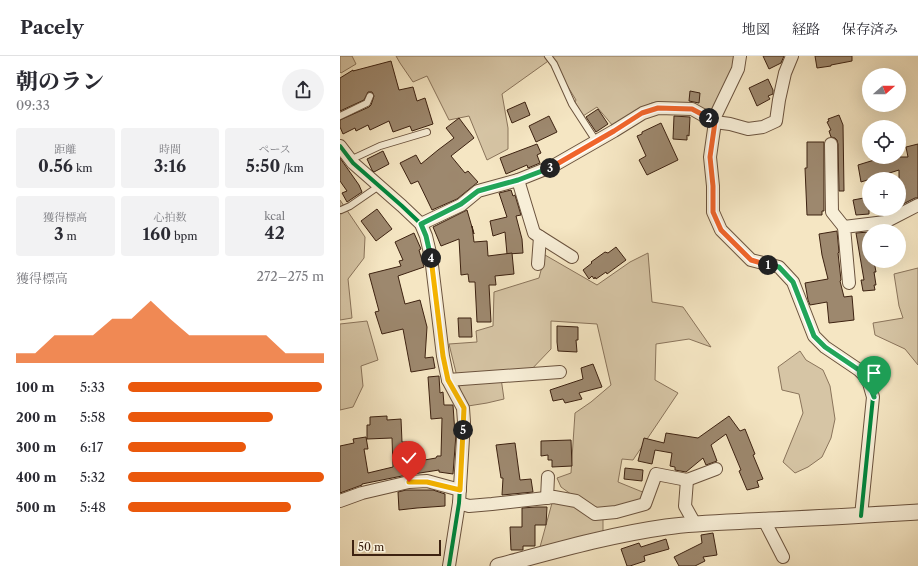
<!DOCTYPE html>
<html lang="ja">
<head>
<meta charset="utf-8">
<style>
  body { margin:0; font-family:"Libre Caslon Text","Noto Serif JP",serif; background:#f2f2f3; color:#2b2b33; height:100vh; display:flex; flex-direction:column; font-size:15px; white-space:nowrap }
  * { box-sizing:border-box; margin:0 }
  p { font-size:13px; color:#7c7c81 }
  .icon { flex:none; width:22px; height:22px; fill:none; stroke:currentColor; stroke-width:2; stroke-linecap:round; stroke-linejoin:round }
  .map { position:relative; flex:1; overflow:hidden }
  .details { display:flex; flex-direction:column; background:#fff; width:340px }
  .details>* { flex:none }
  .needle { width:26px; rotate:69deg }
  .buttons { position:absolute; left:522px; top:12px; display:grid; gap:8px }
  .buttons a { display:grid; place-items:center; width:44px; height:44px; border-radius:50%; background:#fff; box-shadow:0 4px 16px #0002; font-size:20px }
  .scale { position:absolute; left:12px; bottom:10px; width:89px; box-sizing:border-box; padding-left:4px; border:2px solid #3d2211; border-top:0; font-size:11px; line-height:14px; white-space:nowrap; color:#3d2211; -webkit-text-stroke:3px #f8efd8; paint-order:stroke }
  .pin { position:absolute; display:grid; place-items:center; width:34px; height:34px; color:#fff; margin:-41px -17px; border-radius:50% 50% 50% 0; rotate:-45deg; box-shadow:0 0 4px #0007 }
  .pin .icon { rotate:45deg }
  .km { position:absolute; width:20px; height:20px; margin:-10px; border-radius:50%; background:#222; color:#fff; font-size:11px; line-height:20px; text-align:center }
  .round { display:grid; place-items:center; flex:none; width:42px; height:42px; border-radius:21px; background:#f2f2f3 }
  .overview { display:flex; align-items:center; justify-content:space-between; height:68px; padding:0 16px }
  h1 { font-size:22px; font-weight:800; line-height:30px }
  .figures { display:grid; grid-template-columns:repeat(3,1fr); gap:6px; height:68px; padding:4px 16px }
  .figures div { display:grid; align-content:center; border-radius:4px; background:#f2f2f3; text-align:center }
  .figures b { font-size:17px; font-weight:800 }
  .figures small { font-size:11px; font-weight:400 }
  .figures p { font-size:11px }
  .chart { height:112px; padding:8px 16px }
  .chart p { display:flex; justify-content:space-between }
  .chart svg { width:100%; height:72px; margin-top:4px; fill:#ea580c; opacity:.7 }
  ul { padding:0 16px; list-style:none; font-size:13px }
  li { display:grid; grid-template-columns:64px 48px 1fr; align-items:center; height:30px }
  li i { height:10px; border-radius:5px; background:#ea580c }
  header { display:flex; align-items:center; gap:24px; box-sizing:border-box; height:56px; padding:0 20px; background:#fff; border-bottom:1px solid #e1e1e2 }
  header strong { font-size:19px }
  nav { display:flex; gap:22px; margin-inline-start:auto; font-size:14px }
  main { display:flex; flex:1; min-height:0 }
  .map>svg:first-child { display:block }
</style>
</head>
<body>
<header>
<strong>Pacely</strong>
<nav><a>地図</a><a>経路</a><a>保存済み</a></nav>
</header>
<main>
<section class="details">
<div class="overview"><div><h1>朝のラン</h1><p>09:33</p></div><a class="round"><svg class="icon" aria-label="share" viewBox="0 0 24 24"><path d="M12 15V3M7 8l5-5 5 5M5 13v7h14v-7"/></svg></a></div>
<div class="figures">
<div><p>距離</p><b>0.56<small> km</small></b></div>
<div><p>時間</p><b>3:16</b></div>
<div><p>ペース</p><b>5:50<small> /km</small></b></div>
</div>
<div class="figures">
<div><p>獲得標高</p><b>3<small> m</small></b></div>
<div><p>心拍数</p><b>160<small> bpm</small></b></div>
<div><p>kcal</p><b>42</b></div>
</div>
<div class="chart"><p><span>獲得標高</span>272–275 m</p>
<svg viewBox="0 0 160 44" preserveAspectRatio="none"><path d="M0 44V38L10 38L20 27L30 27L40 27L50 17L60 17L70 6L80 17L90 27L100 27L110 27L120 27L130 27L140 38L150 38L160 38V44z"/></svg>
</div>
<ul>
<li><b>100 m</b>5:33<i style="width:99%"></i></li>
<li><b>200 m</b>5:58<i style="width:74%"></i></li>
<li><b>300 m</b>6:17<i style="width:60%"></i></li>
<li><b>400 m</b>5:32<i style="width:100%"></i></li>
<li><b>500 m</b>5:48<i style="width:83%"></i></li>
</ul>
</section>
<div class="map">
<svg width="578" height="510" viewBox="0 0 578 510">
  <rect width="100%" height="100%" fill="#f5e6c3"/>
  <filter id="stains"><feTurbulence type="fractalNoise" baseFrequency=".005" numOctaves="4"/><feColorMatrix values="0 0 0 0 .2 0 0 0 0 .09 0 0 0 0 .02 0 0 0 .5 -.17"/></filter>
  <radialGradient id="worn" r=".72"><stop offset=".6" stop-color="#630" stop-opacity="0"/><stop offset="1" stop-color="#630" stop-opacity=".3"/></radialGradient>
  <!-- green -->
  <g fill="#d6c5a5" stroke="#8a745b">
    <polygon points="0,0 12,0 16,8 1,17 0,16"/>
    <polygon points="56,0 398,0 386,31 370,56 355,50 312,47 296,54 273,70 257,51 243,60 235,46 236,44 211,3 162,38 168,72 168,93 147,104 129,60 109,64 87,20 73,26 60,7"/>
    <polygon points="0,144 25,181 24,202 8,223 12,262 0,264"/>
    <polygon points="308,197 312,246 343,251 371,291 349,283 316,288 315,324 338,337 293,404 282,403 278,426 305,437 301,449 253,454 221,431 217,422 231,417 235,357 251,346 271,329 257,268 211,265 211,293 188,317 161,322 164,343 147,347 128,350 121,337 109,288 137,286 136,275 153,270 154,236 199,222 205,199 257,229 290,206"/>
    <polygon points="578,212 578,309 565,293 535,279 533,267 563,262 559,250 554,218"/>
    <polygon points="27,265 38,304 21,310 23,330 13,351 0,354 0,268"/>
    <polygon points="460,295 466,304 483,314 490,330 495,363 491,382 482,401 468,411 455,417 443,406 463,357 459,338 442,334 438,311"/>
    <polygon points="236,445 263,463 263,476 200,491 212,447"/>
  </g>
  <!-- building -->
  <g fill="#9d886e" stroke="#3d2211">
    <polygon points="423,0 444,0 441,7 429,13"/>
    <polygon points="475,0 512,0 512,5 491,9 491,10 477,12"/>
    <polygon points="51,5 59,34 73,31 77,45 85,42 93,68 72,75 70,70 53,76 49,65 30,74 28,69 16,75 15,72 3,78 0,71 0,64 29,51 31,49 34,40 32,36 28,36 24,44 0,55 0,22 13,14 13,15"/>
    <polygon points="428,23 433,34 433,38 428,40 430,43 417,50 409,32"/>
    <polygon points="350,35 360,37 359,47 349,45"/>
    <polygon points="185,46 190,59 172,67 167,54"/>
    <polygon points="258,53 268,68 256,76 246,61"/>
    <polygon points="499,59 503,69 504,135 499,135 498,88 497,84 495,82 491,81 489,75 491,74 487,66 489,65 488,63"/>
    <polygon points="209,60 217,76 196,86 189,70"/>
    <polygon points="334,60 350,61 349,80 347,79 347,84 333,83"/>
    <polygon points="119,62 134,82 111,100 125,117 128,115 138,126 117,143 92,154 78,125 71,128 60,107 76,99 81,108 98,94 114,82 106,72"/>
    <polygon points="321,67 338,104 307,119 299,104 306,100 297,80 302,78 302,76"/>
    <polygon points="467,86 484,86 484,155 482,155 482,159 467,159 465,112 467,112"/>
    <polygon points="197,88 201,97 197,99 200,107 188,112 187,109 166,118 160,102"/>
    <polygon points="578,88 578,142 575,142 559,150 559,114 521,126 518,109 544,101 568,101 566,91"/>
    <polygon points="43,95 49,108 34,116 32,114 27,103"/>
    <polygon points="0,102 19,129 22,136 7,146 2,137 7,135 0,125"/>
    <polygon points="171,134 173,140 175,139 181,159 176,160 182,183 183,197 167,198 165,176 153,180 150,165 167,161 159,137"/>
    <polygon points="529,141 529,158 516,159 513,144"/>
    <polygon points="37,153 52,173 36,185 21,165"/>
    <polygon points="127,154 134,178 132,170 134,186 147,185 148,200 172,197 174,218 155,220 156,229 149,229 151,266 137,266 135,226 129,226 128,218 121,219 119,183 101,190 93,171"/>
    <polygon points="497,175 499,196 498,197 501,224 500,225 504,241 512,240 514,264 489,267 487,246 470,249 468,244 465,227 488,223 482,199 479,178"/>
    <polygon points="529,176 529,205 534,205 536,216 534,216 536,229 534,229 535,234 523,235 521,224 524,224 516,177"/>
    <polygon points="74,177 81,193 79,194 84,211 58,220 65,248 80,244 87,271 85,302 93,301 95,312 71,316 63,273 42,278 35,256 39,255 29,218 61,210 59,205 63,204 55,186"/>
    <polygon points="276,191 286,204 267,218 266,216 256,223 255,221 254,223 252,220 249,223 243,214 252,207 251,206 265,196 268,197"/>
    <polygon points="118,262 131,262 132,281 119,281"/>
    <polygon points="217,270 238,271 238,284 236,284 237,296 218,295 217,286"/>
    <polygon points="253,308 262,331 239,337 242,343 225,347 223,343 213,345 210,334 243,323 241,312"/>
    <polygon points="99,320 100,337 103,336 104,349 113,349 115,378 116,378 113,418 99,416 99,414 67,419 22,428 22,429 0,437 0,390 14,387 13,383 26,381 28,393 24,393 28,417 53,411 52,382 27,383 27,369 30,369 30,361 47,360 47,364 61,363 62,386 67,386 67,407 96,402 97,400 101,400 102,362 91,363 88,321"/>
    <polygon points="389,360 400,375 405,373 415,398 413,399 423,423 417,425 419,431 407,434 399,415 401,414 386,378 371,389 377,405 366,409 363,402 346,416 335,414 335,411 330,410 332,397 315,394 312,408 298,405 304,382 324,387 326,377 358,382"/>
    <polygon points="231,384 232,410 212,411 212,404 208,404 208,399 201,400 201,385"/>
    <polygon points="175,387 180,424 191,423 193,436 162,439 163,422 161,422 156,389"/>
    <polygon points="285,412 303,414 302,425 284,423"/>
    <polygon points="66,434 93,434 105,438 105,450 77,452 59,454 58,436"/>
    <polygon points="196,451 207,451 206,469 195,469 195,490 183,490 183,494 171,494 170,471 182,471 182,452"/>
    <polygon points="373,477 377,499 363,501 365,505 355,510 339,510 334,501 362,487 361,479"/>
    <polygon points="326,483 329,493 304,500 305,505 290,510 287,510 281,493 299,487 301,491"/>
  </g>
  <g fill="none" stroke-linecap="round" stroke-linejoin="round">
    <defs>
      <g id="service">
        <polyline points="208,0 214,8 232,48 256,85"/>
        <polyline points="0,60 27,47 30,40"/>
        <polyline points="10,104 40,90 87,76"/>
        <polyline points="1,154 10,150 39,130"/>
      </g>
      <g id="minor">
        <polyline points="373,65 398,13 400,0"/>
        <polyline points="375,66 370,101 373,130 373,156 381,174 411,204 439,211 453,226 474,280 485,291 519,314 524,319 529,327 533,341 521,460"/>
        <polyline points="491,88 492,156 504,171"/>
        <polyline points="0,90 13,107 62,150 81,168 86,180 91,201 103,300 108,324 123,352 124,366 119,447 109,510"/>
        <polyline points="178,124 194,177 232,201"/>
        <polyline points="81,168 121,149 138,135 178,124 213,110 274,75 303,57 318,52 352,53 375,66 390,68 408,73 423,71 436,65 439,44 445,17 452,0"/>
        <polyline points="198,208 200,181"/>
        <polyline points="509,227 504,171 545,166 578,149"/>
        <polyline points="108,324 220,316"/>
        <polyline points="347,424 345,450 355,468"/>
        <polyline points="207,442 208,421"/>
        <polyline points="0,445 22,437 69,426 87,425 120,434"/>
        <polyline points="119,447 129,450 152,448 214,441 236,445 255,458 276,456 305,448 316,418 347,424 376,413"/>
        <polyline points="424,464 443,501"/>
      </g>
      <path id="tertiary" d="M158,510C214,495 269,479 326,471C360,466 395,466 429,464C479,462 528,459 578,456"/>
    </defs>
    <!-- service casing -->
    <use href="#service" stroke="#6b533e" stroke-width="8"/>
    <!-- minor casing -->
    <use href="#minor" stroke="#6b533e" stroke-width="14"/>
    <!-- tertiary casing -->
    <use href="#tertiary" stroke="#6b533e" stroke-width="17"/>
    <!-- service -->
    <use href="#service" stroke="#f8efd8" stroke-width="6"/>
    <!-- minor -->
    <use href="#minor" stroke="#f8efd8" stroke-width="12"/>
    <!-- tertiary -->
    <use href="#tertiary" stroke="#f8efd8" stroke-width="15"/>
    <defs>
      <g id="cycleway">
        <polyline points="375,66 370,101 373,130 373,156 381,174 411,204 439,211 453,226 474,280 485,291 519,314 524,319 529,327 533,341 521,460"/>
        <polyline points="0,90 13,107 62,150 81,168 86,180 91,201 103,300 108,324 123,352 124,366 119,447 109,510"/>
      </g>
    </defs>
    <!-- cycleway casing -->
    <use href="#cycleway" stroke="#f8efd8" stroke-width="6"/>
    <!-- cycleway -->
    <use href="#cycleway" stroke="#00873e" stroke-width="4"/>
  </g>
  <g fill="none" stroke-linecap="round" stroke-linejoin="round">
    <defs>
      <polyline id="split-1" points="428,209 439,211 453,226 474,280 485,291 519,314 524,320 529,327 534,341"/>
      <polyline id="split-2" points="369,62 375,66 370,101 373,130 373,156 381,174 411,204 428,209"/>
      <polyline id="split-3" points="210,112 274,75 302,57 318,52 352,53 369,62"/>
      <polyline id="split-4" points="91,202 86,180 81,168 121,148 138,135 178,124 210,112"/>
      <polyline id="split-5" points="91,202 103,300 108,324 124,352 123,374"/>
      <polyline id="split-6" points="69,426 87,426 120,434 123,374"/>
    </defs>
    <!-- split-1 casing -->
    <use href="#split-1" stroke="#fff" stroke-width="8"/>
    <!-- split-2 casing -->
    <use href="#split-2" stroke="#fff" stroke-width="8"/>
    <!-- split-3 casing -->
    <use href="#split-3" stroke="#fff" stroke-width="8"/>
    <!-- split-4 casing -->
    <use href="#split-4" stroke="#fff" stroke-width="8"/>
    <!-- split-5 casing -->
    <use href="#split-5" stroke="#fff" stroke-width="8"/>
    <!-- split-6 casing -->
    <use href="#split-6" stroke="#fff" stroke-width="8"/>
    <!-- split-1 -->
    <use href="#split-1" stroke="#22a559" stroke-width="5"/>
    <!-- split-2 -->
    <use href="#split-2" stroke="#f0652b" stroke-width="5"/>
    <!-- split-3 -->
    <use href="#split-3" stroke="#f0652b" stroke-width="5"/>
    <!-- split-4 -->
    <use href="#split-4" stroke="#22a559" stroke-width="5"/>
    <!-- split-5 -->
    <use href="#split-5" stroke="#f5b400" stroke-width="5"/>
    <!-- split-6 -->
    <use href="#split-6" stroke="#f5b400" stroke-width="5"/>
  </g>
  <rect width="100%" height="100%" filter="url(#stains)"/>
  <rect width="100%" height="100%" fill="url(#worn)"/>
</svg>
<div class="buttons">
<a><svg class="needle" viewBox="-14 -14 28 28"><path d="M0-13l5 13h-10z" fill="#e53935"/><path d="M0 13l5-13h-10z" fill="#7c7c81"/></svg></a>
<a><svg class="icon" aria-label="locate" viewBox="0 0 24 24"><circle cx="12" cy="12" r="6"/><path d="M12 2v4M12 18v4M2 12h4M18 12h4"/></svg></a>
<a>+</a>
<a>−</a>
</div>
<div class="scale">50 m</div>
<div class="pin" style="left:534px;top:341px;background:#1e9e55"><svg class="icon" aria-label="arrive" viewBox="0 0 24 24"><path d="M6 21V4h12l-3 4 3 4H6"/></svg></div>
<div class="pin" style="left:69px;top:426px;background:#d93025"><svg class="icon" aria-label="check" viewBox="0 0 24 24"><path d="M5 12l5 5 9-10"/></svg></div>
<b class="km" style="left:428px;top:209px">1</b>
<b class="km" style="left:369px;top:62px">2</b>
<b class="km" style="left:210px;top:112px">3</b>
<b class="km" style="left:91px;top:202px">4</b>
<b class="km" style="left:123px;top:374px">5</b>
</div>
</main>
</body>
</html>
